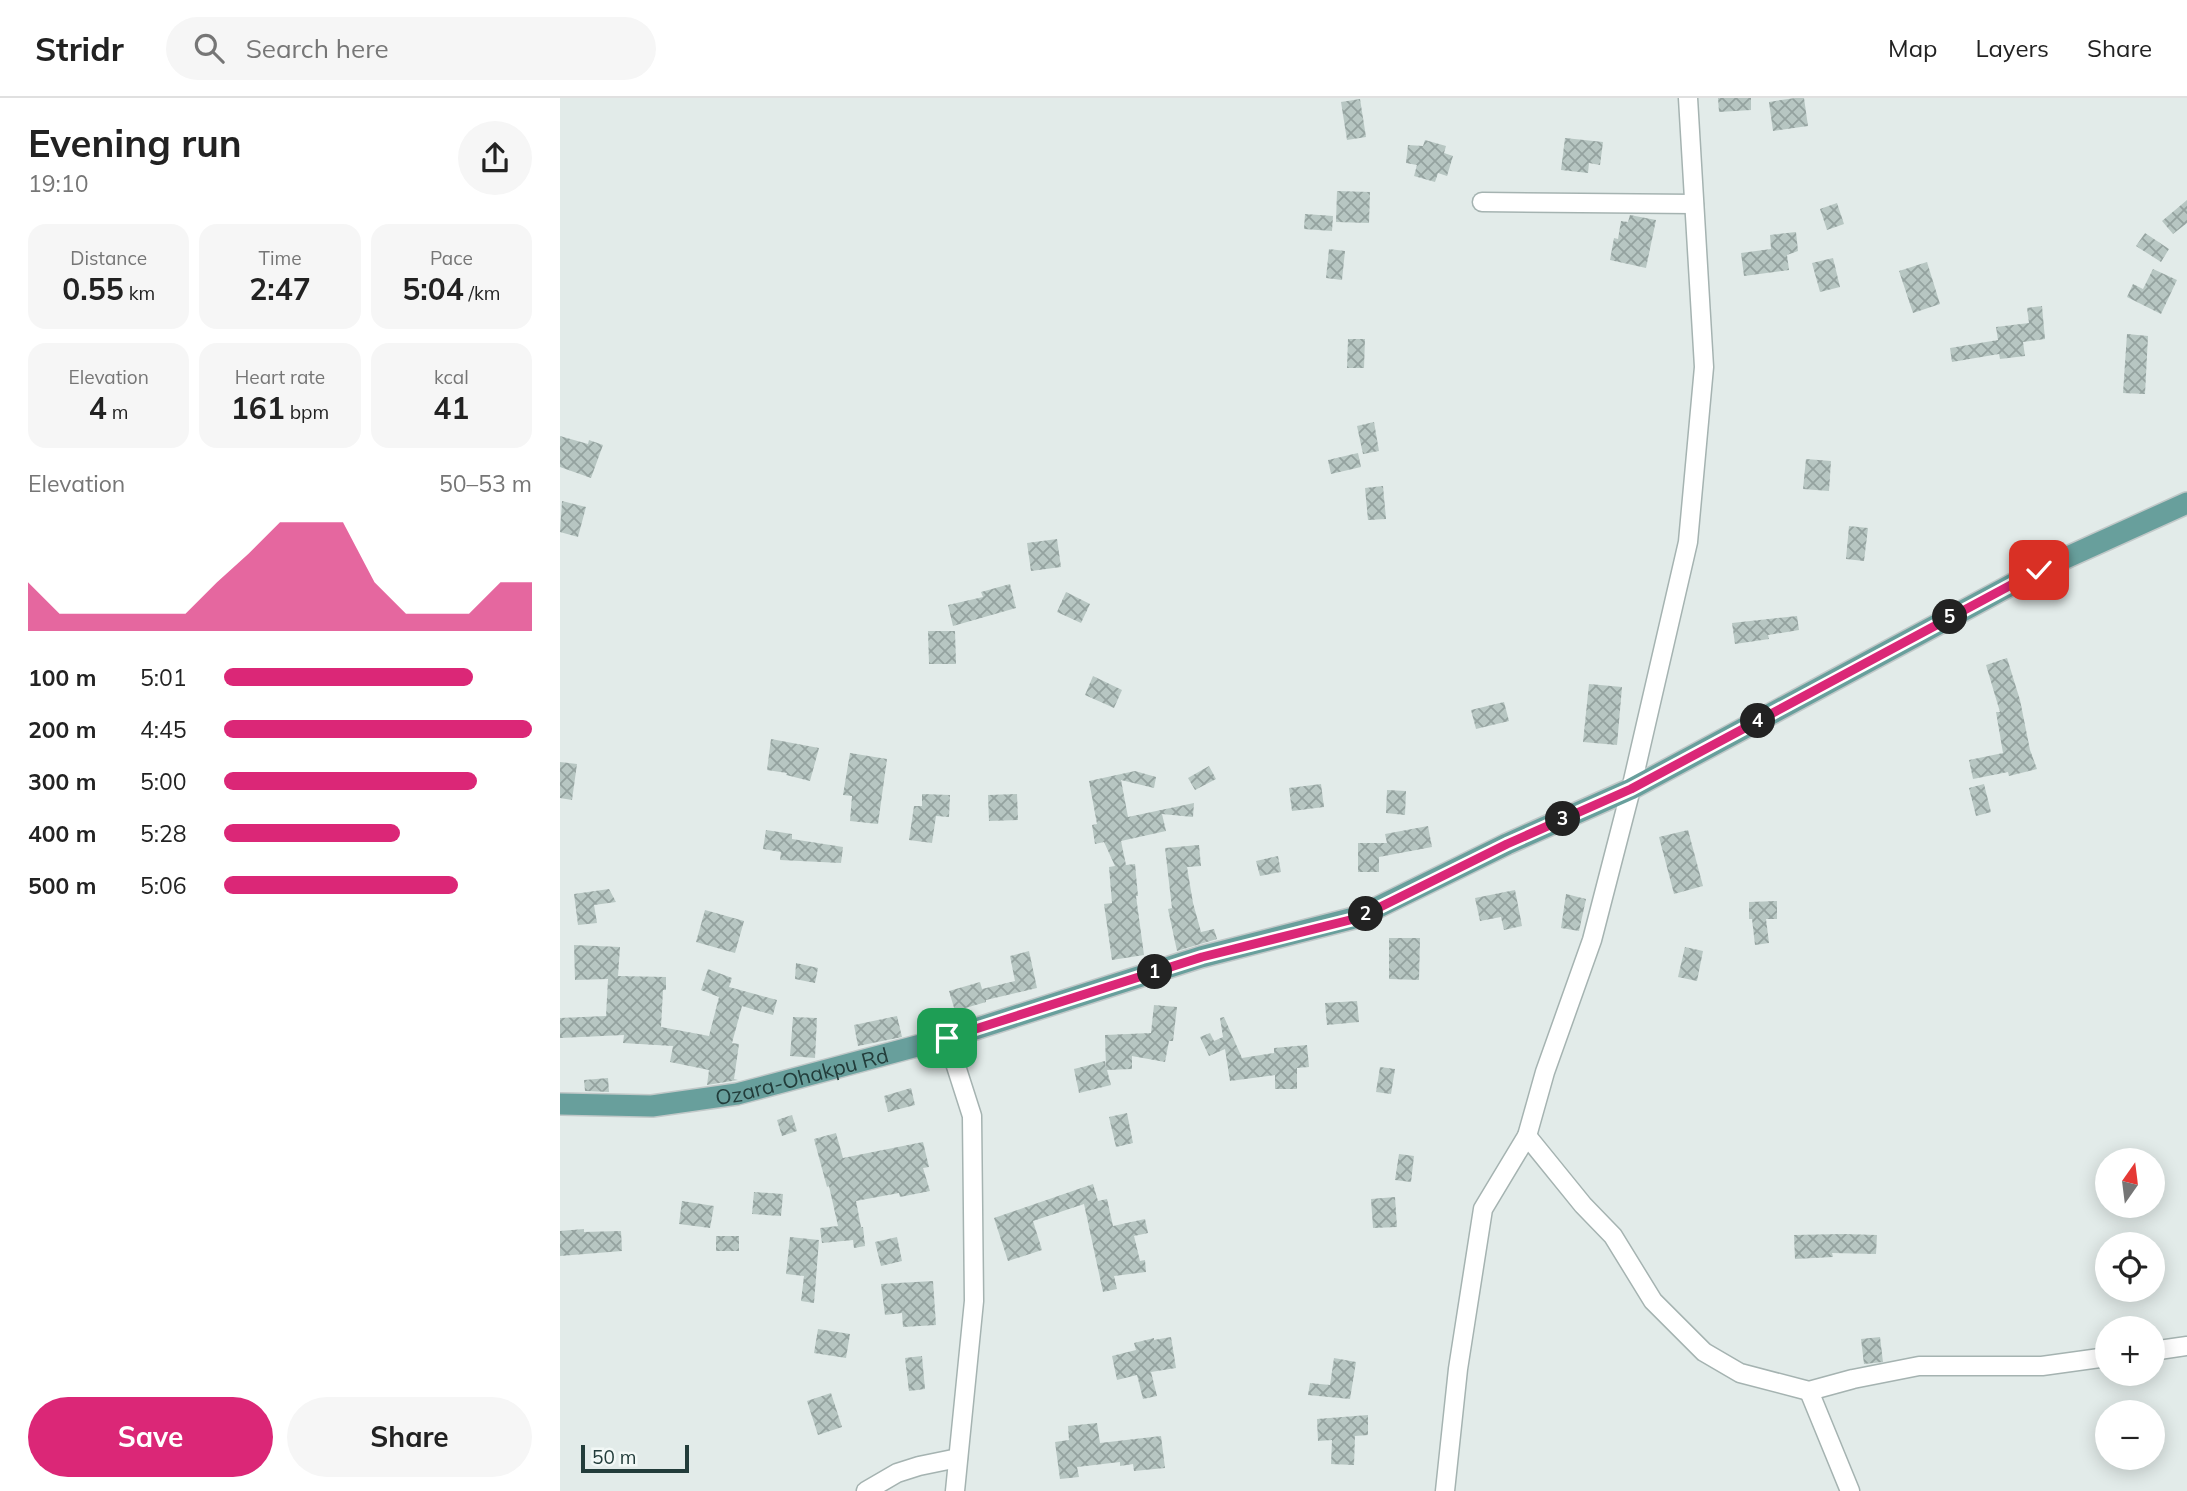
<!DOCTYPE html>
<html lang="en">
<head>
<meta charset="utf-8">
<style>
  body { margin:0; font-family:Mulish,sans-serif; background:#f6f6f6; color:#222; height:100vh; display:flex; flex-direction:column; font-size:26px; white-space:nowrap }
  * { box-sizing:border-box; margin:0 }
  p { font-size:23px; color:#767676 }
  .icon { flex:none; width:38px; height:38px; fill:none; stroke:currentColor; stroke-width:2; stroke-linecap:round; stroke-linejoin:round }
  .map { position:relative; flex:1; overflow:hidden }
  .details { display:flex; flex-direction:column; background:#fff; width:560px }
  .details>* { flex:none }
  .needle { width:46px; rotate:14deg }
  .buttons { position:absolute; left:1535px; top:1050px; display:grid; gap:14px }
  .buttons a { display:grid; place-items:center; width:70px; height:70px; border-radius:50%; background:#fff; box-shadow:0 4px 18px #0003; font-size:35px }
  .scale { position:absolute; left:21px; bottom:18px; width:108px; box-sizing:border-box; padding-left:7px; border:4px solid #223c3a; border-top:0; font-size:19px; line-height:24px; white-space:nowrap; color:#223c3a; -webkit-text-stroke:5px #f2f8f6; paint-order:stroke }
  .pin { position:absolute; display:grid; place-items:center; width:60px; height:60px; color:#fff; margin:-30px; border-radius:14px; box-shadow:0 4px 10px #0006 }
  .km { position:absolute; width:35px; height:35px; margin:-18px; border-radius:50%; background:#222; color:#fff; font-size:19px; line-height:35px; text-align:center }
  .round { display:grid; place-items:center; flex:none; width:74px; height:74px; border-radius:37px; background:#f6f6f6 }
  .summary { display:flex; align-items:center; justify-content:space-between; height:119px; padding:0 28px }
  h1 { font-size:38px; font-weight:700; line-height:52px }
  .stats { display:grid; grid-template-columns:repeat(3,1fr); gap:10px; height:119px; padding:7px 28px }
  .stats div { display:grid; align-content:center; border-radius:18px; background:#f6f6f6; text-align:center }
  .stats b { font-size:30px; font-weight:700 }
  .stats small { font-size:19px; font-weight:400 }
  .stats p { font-size:19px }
  .chart { height:196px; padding:14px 28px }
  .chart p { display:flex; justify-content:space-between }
  .chart svg { width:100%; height:126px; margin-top:7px; fill:#db2777; opacity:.7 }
  .button { display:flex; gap:14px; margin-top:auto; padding:14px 28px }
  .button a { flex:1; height:80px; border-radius:42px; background:#db2777; color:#fff; font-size:28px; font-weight:700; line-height:80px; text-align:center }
  .button a+a { background:#f6f6f6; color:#222 }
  ul { padding:0 28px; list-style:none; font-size:23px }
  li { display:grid; grid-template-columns:112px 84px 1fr; align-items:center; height:52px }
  li i { height:18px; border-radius:9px; background:#db2777 }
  header { display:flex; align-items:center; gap:42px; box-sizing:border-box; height:98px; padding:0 35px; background:#fff; border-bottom:2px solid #e0e0e0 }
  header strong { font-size:33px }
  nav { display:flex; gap:38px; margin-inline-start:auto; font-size:24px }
  .search { width:490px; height:63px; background:#f6f6f6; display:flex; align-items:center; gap:18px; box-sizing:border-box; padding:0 24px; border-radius:38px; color:#767676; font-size:26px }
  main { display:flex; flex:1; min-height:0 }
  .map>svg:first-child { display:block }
</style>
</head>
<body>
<header>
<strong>Stridr</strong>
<div class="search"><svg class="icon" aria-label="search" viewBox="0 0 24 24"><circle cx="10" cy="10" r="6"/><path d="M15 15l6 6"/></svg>Search here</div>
<nav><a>Map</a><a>Layers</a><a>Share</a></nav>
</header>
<main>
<section class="details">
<div class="summary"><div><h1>Evening run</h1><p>19:10</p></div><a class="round"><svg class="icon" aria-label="share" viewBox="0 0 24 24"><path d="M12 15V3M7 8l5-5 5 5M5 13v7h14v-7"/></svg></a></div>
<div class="stats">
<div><p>Distance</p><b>0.55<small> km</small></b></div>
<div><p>Time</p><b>2:47</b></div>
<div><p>Pace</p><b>5:04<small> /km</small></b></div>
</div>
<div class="stats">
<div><p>Elevation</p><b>4<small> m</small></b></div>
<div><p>Heart rate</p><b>161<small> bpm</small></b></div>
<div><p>kcal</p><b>41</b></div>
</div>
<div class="chart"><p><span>Elevation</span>50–53 m</p>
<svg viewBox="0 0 160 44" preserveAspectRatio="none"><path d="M0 44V27L10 38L20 38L30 38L40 38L50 38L60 27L70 17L80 6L90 6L100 6L110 27L120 38L130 38L140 38L150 27L160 27V44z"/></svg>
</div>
<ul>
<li><b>100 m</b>5:01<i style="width:81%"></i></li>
<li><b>200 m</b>4:45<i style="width:100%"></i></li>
<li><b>300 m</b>5:00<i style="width:82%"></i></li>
<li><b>400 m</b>5:28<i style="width:57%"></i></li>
<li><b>500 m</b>5:06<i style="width:76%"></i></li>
</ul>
<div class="button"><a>Save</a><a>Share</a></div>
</section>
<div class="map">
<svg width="1627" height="1393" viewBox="0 0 1627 1393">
  <defs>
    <pattern id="building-cross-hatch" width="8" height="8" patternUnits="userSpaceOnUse" patternTransform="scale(1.75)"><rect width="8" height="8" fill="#b7c6c2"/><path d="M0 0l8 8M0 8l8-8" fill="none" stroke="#94a29f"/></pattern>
  </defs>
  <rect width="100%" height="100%" fill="#e2ebe9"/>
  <!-- building -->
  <g fill="url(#building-cross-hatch)">
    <polygon points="1158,0 1191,0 1191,12 1159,14"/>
    <polygon points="1235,0 1244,0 1248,28 1213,33 1209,4"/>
    <polygon points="800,1 806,39 787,42 781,4"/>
    <polygon points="1005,40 1043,44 1040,67 1029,65 1028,75 1001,72"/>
    <polygon points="865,42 886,48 884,55 893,58 887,78 878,75 875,84 854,78 857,67 846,65 848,47 863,48"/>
    <polygon points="777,93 810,94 809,125 776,124"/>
    <polygon points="1627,102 1627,125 1613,136 1602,123"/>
    <polygon points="1277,105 1284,126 1267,132 1260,111"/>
    <polygon points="745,116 773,118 772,133 744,131"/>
    <polygon points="1070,117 1096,122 1086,170 1050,162 1054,140 1058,141 1061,123 1068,124"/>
    <polygon points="1236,134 1238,153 1227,157 1229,172 1184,178 1181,155 1211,151 1210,137"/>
    <polygon points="1585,135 1609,151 1601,164 1576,148"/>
    <polygon points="769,151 785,153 782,182 766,180"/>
    <polygon points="1273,160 1280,189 1260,194 1252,165"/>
    <polygon points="1367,164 1380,206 1353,215 1339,173"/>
    <polygon points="1593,171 1617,182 1601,216 1567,199 1573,186 1583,191"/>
    <polygon points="1482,208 1485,241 1463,244 1465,258 1440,261 1439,256 1392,264 1390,250 1438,242 1436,229 1469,225 1467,210"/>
    <polygon points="1567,236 1588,238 1585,296 1563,295"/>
    <polygon points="788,241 805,241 804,270 787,270"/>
    <polygon points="814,324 819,353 803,356 797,328"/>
    <polygon points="0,338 28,346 29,342 43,347 31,380 0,369"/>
    <polygon points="798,355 801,369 771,376 768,362"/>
    <polygon points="1246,361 1271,363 1269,393 1243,391"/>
    <polygon points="823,388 826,421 808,422 805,390"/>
    <polygon points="2,403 26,409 18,439 0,434"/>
    <polygon points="1289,428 1308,430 1304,463 1286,461"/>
    <polygon points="497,441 501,469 471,473 467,445"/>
    <polygon points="450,486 456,510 393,528 388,507 423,499 421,494"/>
    <polygon points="506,494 530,506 521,525 497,514"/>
    <polygon points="1237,518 1239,532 1208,537 1209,541 1175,546 1172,525"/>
    <polygon points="368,533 395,533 396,566 369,566"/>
    <polygon points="1447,560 1460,602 1470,652 1477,671 1449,678 1448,674 1413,681 1409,662 1443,655 1436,614 1440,614 1426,567"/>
    <polygon points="533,578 562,592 554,610 525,597"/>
    <polygon points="1029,586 1062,589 1057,647 1023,644"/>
    <polygon points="944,604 949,623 916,631 911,612"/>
    <polygon points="211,641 259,650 250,683 226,677 227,675 207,672"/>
    <polygon points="290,655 327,661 318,726 290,723 292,698 283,697"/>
    <polygon points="0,664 17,666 12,702 0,700"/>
    <polygon points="649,668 656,681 635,692 628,680"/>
    <polygon points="575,673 596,679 594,690 561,682 568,719 634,705 633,719 602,716 606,733 561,743 566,767 575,766 578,798 576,798 584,857 552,862 544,806 552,805 549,769 555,768 544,744 535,746 532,727 537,726 529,683"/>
    <polygon points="761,686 764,709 732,713 729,690"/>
    <polygon points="1424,686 1431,714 1416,718 1409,690"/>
    <polygon points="827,692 846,693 845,717 826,715"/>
    <polygon points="362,696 390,697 389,719 376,718 372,745 349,742 354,708 362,708"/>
    <polygon points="457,696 458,722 429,723 428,697"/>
    <polygon points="868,728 872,749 819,759 819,774 798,774 798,745 827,745 825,736"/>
    <polygon points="206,732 232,736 232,741 283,749 281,765 220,762 221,754 203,751"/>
    <polygon points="1128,732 1143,788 1114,796 1099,739"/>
    <polygon points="639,747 641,768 627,769 633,805 641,834 654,831 657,841 617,853 608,811 612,810 605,750"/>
    <polygon points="718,758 721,774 700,778 696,763"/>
    <polygon points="49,791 56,804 34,807 37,825 18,827 14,796"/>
    <polygon points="955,792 962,828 944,832 941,819 920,823 915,800"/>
    <polygon points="1006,796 1026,801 1019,833 1001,830"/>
    <polygon points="1217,803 1217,821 1206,821 1209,845 1195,847 1192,821 1189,821 1189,804"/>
    <polygon points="145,812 184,823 175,855 136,844"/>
    <polygon points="829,840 860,840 859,882 829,881"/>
    <polygon points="14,847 60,849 58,878 106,879 106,892 103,892 101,929 149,938 159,899 141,892 148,871 172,880 169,889 217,902 213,917 182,908 172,945 179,946 174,981 178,982 147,987 149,972 110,964 113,948 63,945 64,937 0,940 0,920 46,918 48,881 15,882"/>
    <polygon points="1125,849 1143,853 1137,883 1118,879"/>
    <polygon points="469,853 477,890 426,902 426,904 395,913 389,893 420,884 422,891 455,883 450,858"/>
    <polygon points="236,865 258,870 255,885 235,881"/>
    <polygon points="797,903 799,924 767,927 765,905"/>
    <polygon points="594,907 617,909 613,943 609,943 605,964 572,958 572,971 547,972 551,987 519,995 514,971 545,963 546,970 545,937 591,935"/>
    <polygon points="337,918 342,939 298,948 294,927"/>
    <polygon points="233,919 257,920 255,960 230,958"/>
    <polygon points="664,919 682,960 714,955 714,950 747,947 749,969 737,970 737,991 715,991 715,977 670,983 665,951 649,958 640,939 650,935 654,943 663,939 660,920"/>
    <polygon points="820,969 835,971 831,996 816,994"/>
    <polygon points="48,980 49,994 25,993 24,982"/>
    <polygon points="351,990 355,1007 328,1014 324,998"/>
    <polygon points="567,1015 573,1045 556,1049 549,1019"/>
    <polygon points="232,1017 237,1033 222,1038 217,1022"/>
    <polygon points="276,1035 283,1060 363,1044 369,1069 363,1070 370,1093 340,1099 339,1095 296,1103 301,1129 303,1129 305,1148 294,1150 293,1142 262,1145 260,1130 278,1128 269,1088 267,1089 254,1041"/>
    <polygon points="839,1056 854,1058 851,1084 835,1082"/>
    <polygon points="533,1086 538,1103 547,1101 553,1128 585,1121 588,1135 574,1138 580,1163 585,1162 586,1174 554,1178 557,1191 543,1194 524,1106 473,1123 482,1152 448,1163 434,1120"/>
    <polygon points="194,1094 223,1096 221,1118 192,1116"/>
    <polygon points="835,1099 837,1129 813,1130 811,1101"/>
    <polygon points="122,1103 154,1108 150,1130 119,1126"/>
    <polygon points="24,1131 24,1134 61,1133 62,1153 0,1158 0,1133"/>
    <polygon points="1283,1136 1317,1137 1316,1156 1272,1155 1273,1159 1235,1161 1234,1137"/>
    <rect x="156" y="1138" width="23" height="15"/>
    <polygon points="230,1139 259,1142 254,1205 241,1203 244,1178 226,1176"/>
    <polygon points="337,1139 342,1163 321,1168 315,1144"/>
    <polygon points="373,1183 376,1227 343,1229 342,1215 325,1217 321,1186"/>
    <polygon points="258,1231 290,1236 286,1260 254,1255"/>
    <polygon points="611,1239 616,1270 591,1274 597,1298 583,1301 577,1277 557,1282 552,1258 576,1252 574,1245 594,1240 594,1242"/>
    <polygon points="1320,1239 1323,1264 1304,1266 1301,1241"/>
    <polygon points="362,1258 365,1291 349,1293 345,1260"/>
    <polygon points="774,1260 796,1264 790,1301 748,1297 750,1285 770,1287"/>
    <polygon points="271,1295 282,1329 258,1337 247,1303"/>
    <polygon points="808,1317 808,1337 795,1338 794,1367 771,1366 772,1342 758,1343 757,1321"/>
    <polygon points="537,1325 540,1345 601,1338 605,1370 574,1373 573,1366 560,1368 560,1364 517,1369 519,1379 500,1381 495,1344 509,1342 508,1328"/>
  </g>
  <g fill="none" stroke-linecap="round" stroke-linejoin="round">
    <defs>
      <g id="minor">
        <polyline points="922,104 1134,106"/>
        <polyline points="387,940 412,1018 414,1203 395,1393"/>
        <polyline points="967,1038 1023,1107 1053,1138 1093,1203 1144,1254 1180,1275 1249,1293 1293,1281 1359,1268 1482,1268 1547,1259"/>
        <polyline points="1592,1253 1627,1248"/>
        <polyline points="1249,1293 1290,1393"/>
        <polyline points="306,1393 337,1375 359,1368 398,1360"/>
        <polyline points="885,1393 898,1271 923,1111 967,1038 985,974 1032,842 1071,691 1128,444 1144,269 1128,0"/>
      </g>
      <g id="major">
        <path id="s1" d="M0,1006L92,1008L177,996L387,940L641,859L798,819L947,746L1071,691L1479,472L1627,405"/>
      </g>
    </defs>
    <!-- minor casing -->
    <use href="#minor" stroke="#a5b3b1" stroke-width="21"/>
    <!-- major casing -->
    <use href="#major" stroke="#c1c8c8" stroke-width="24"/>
    <!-- minor -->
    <use href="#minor" stroke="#fff" stroke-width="18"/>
    <!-- major -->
    <use href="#major" stroke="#689f9c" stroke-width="21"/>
  </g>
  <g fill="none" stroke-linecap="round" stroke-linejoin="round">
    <defs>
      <polyline id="route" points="387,940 642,859 798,820 947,746 1071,691 1479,472"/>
    </defs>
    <!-- route casing -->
    <use href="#route" stroke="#fff" stroke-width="14"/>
    <!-- route -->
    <use href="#route" stroke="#db2777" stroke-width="9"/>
  </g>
  <g text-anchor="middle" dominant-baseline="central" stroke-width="5" stroke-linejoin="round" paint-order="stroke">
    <!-- street labels -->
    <g font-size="21" fill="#223c3a" stroke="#f2f8f6">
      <text stroke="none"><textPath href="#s1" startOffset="245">Ozara-Ohakpu Rd</textPath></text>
    </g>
  </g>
</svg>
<div class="buttons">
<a><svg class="needle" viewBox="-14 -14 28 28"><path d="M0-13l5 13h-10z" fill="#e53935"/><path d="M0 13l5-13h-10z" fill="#767676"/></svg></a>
<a><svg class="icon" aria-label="locate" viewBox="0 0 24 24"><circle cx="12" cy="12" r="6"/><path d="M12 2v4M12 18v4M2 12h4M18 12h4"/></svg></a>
<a>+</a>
<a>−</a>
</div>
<div class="scale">50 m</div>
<div class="pin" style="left:387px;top:940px;background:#1e9e55"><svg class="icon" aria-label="arrive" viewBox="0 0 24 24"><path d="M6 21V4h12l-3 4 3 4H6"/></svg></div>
<div class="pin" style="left:1479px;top:472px;background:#d93025"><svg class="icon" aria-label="check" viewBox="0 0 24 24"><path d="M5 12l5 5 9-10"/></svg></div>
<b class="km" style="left:595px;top:874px">1</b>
<b class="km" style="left:806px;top:816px">2</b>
<b class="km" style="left:1003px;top:721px">3</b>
<b class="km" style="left:1198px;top:623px">4</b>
<b class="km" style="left:1390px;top:519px">5</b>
</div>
</main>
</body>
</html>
